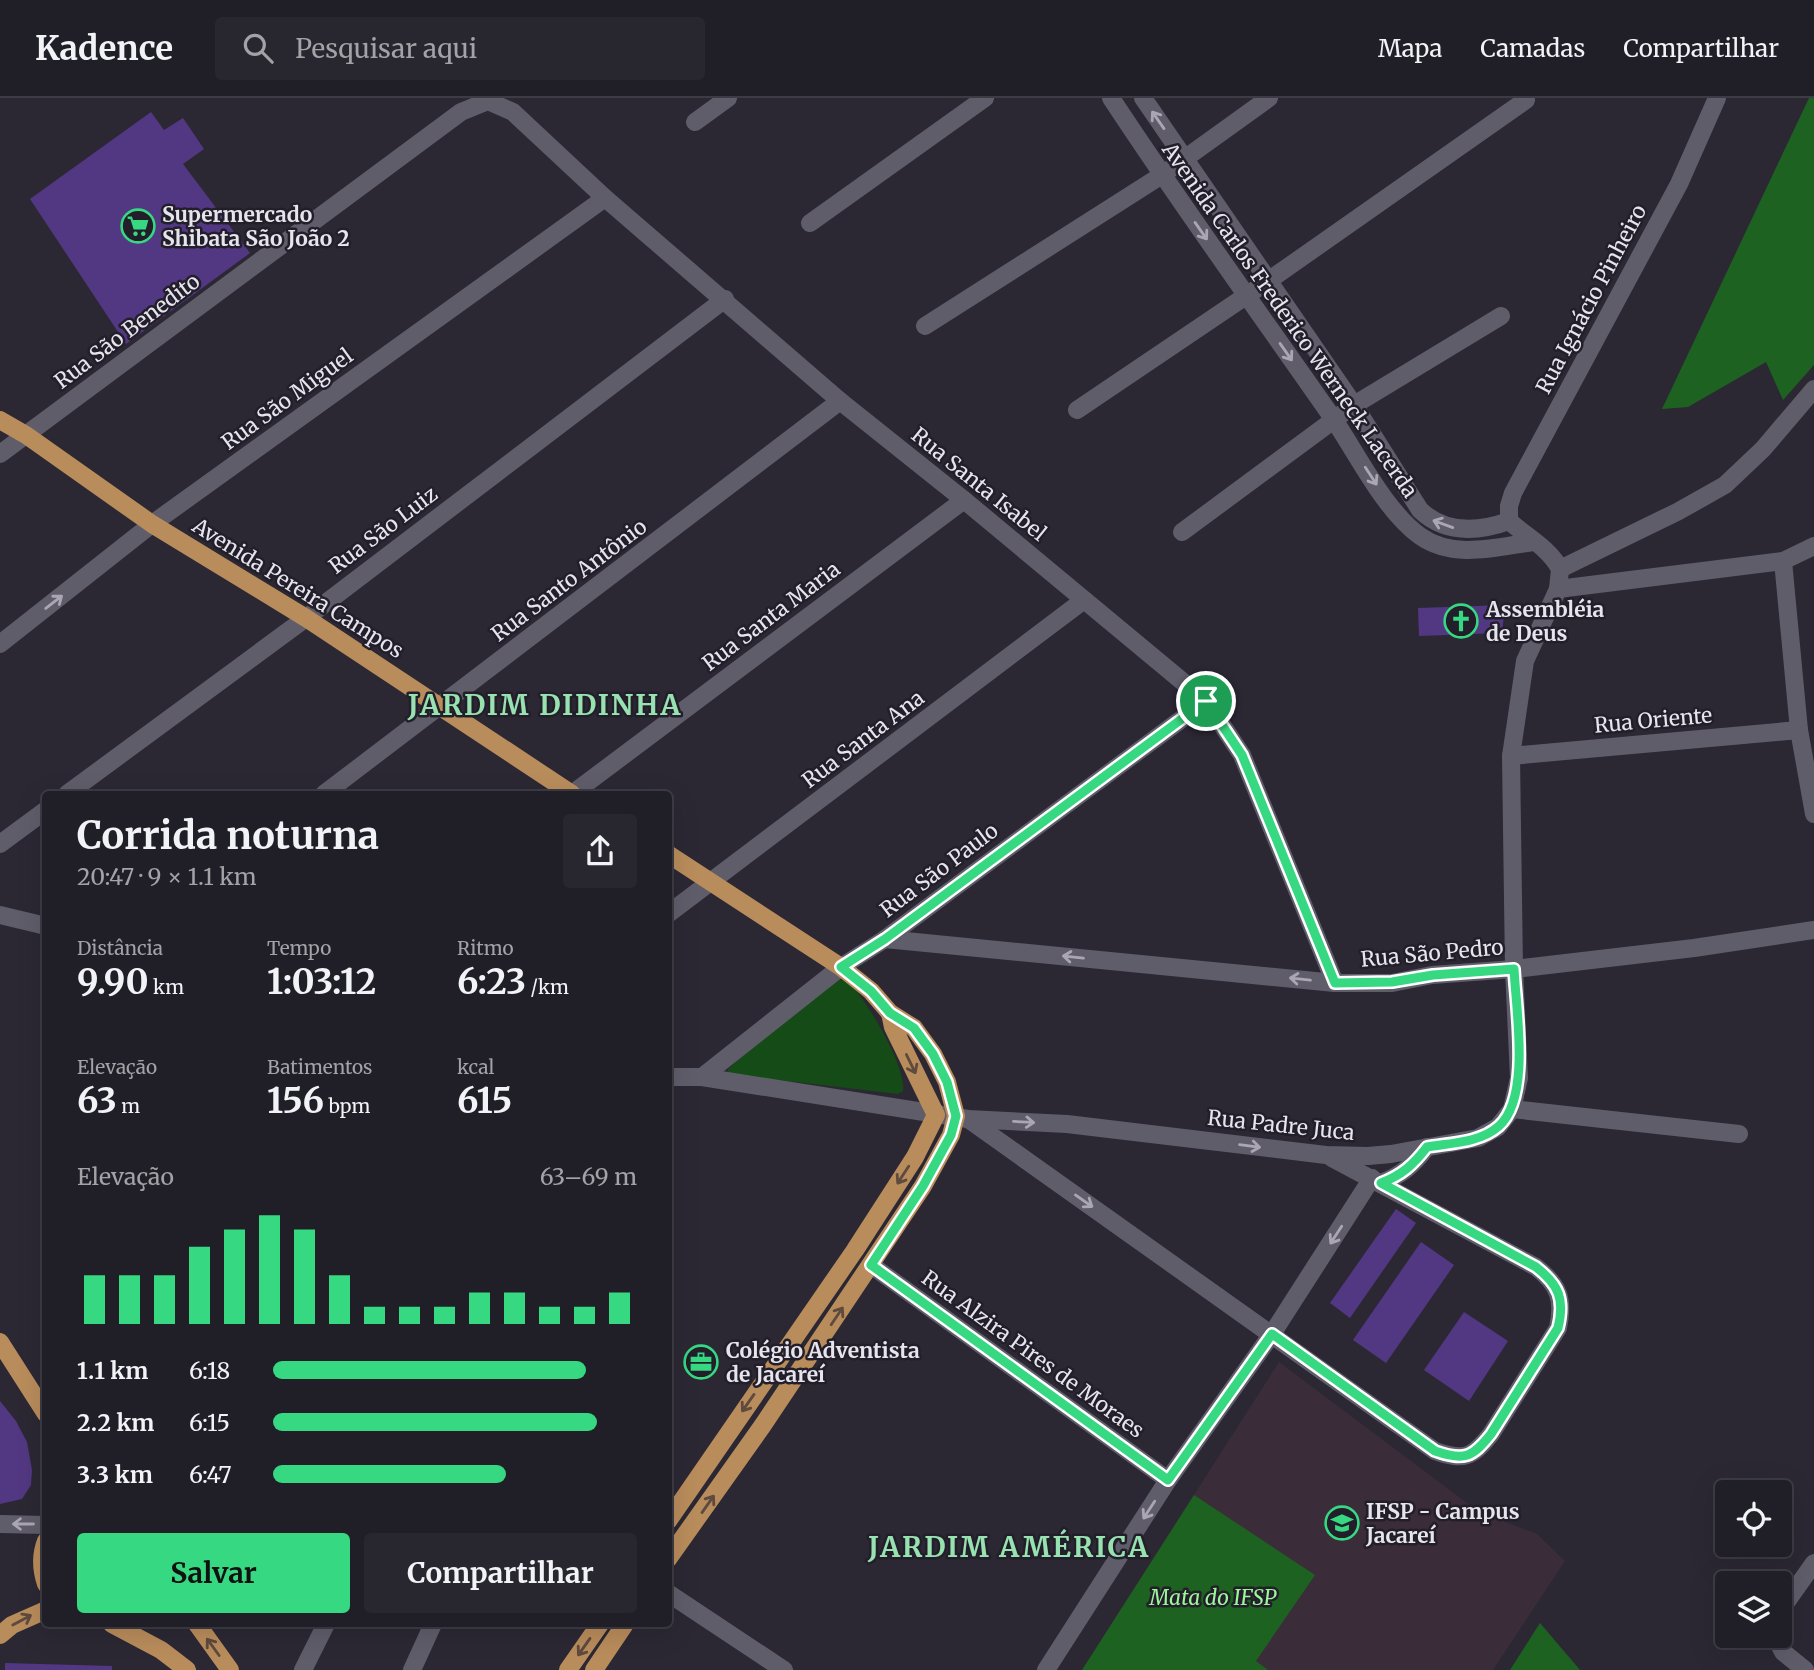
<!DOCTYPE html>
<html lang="pt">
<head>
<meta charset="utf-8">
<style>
  body { margin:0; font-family:Merriweather,serif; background:#28272f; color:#f1f3f6; height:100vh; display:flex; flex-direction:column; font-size:26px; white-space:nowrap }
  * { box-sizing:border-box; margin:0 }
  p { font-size:23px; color:#a2a2a7 }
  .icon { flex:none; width:38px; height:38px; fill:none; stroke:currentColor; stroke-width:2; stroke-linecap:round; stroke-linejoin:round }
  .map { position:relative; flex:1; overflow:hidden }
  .drawer { position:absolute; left:42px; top:693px; width:630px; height:836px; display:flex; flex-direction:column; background:#201e27; border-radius:7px; box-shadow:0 7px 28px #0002,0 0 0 2px #3d3c44 }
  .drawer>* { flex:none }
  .buttons { position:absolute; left:1715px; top:1382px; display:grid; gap:14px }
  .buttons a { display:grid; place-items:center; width:77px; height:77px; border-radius:7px; background:#201e27; box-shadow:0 7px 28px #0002,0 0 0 2px #3d3c44; font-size:35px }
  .pin { position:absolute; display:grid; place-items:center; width:60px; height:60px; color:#fff; margin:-30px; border:4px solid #fff; border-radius:50%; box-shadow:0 2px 7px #0007 }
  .round { display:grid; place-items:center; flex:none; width:74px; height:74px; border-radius:7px; background:#28272f }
  .headline { display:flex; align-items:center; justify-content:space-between; height:119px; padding:0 35px }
  h1 { font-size:38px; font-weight:700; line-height:52px }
  .stats { display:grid; grid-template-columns:repeat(3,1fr); gap:10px; height:119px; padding:7px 35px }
  .stats div { display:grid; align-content:center }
  .stats b { font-size:35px; font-weight:700 }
  .stats small { font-size:19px; font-weight:400 }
  .stats p { font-size:19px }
  .chart { height:196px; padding:14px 35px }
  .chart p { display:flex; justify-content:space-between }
  .chart svg { width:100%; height:126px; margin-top:7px; stroke:#36d881; stroke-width:6 }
  .primary-button { display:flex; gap:14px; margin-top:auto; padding:14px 35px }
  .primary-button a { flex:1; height:80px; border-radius:7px; background:#36d881; color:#111; font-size:28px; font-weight:700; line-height:80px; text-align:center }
  .primary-button a+a { background:#28272f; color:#f1f3f6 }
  ul { padding:0 35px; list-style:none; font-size:23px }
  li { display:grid; grid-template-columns:112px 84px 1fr; align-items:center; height:52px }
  li i { height:18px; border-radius:9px; background:#36d881 }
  header { display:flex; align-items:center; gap:42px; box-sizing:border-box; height:98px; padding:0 35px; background:#201e27; border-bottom:2px solid #3d3c44 }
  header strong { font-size:33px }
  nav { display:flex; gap:38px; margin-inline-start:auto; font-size:24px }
  .search { width:490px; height:63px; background:#28272f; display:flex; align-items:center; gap:18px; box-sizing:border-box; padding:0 24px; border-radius:7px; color:#a2a2a7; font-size:26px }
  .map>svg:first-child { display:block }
</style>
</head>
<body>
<header>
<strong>Kadence</strong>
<div class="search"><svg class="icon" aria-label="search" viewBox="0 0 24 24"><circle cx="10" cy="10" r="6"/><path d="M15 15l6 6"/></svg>Pesquisar aqui</div>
<nav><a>Mapa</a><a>Camadas</a><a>Compartilhar</a></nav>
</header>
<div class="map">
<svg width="1814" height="1572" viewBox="0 0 1814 1572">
  <rect width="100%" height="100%" fill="#2b2834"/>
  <!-- education -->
  <polygon fill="#3b2c39" points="1279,1264 1479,1414 1537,1436 1565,1463 1493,1572 1082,1572"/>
  <!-- green -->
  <path fill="#144b16" d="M839,881C845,883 850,884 853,889C869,907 907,970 903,993L898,996L728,976V971L826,884Z"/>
  <!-- forest -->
  <g fill="#1d6220">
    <polygon points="1809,0 1814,0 1814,267 1783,302 1766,264 1688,309 1662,311"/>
    <polygon points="1194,1397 1315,1477 1256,1563 1268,1572 1082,1572"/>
    <polygon points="1540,1525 1580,1572 1510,1572"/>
  </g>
  <!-- building -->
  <g fill="#523782">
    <polygon points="151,14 164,32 183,20 204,51 183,66 250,155 126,246 30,101"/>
    <polygon points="1505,507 1502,535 1419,538 1418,510"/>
    <polygon points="1396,1111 1416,1125 1350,1220 1330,1205"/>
    <polygon points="1421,1144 1454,1167 1386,1265 1353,1242"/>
    <polygon points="1464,1214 1508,1243 1469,1303 1424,1272"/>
    <polygon points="0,1303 16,1323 27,1344 32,1372 31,1387 22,1401 0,1406"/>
    <polygon points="5,1565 112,1568 112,1572 5,1572"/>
  </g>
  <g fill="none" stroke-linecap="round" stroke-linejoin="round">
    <!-- minor -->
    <g stroke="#605d6b" stroke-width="18">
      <path d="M1111,0C1182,108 1258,213 1332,319C1357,355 1384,412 1420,438C1454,462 1496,449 1533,444"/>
      <path d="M1143,0L1354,307L1420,412C1445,436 1478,434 1509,423"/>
      <polyline points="695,24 728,0"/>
      <polyline points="810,125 985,0"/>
      <polyline points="925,228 1162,77 1269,0"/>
      <polyline points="1077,312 1268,183 1526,2"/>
      <polyline points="0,356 461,14 488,3 513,14 605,100 840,303 964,402 1206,603 1242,657 1335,885"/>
      <polyline points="1509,423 1509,408 1513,395 1679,86 1717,0"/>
      <polyline points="1182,434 1354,307 1501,218"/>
      <polyline points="1783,463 1799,632 1814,716"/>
      <polyline points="1560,471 1677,414 1725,387 1763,351 1814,291"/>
      <polyline points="1558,491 1783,463 1814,448"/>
      <polyline points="0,546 152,426 605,100"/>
      <polyline points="1511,658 1799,632"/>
      <polyline points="67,696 306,520 725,201"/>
      <polyline points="324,696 840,303"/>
      <polyline points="572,696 964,402"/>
      <polyline points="0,746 46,712"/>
      <polyline points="668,816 1084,502"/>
      <polyline points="0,817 46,828"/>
      <polyline points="885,841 1335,885 1392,885 1432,877 1514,871 1694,850 1814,832"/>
      <path d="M668,979H702L968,1021L1067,1026L1326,1057L1368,1058L1391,1056L1478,1040L1498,1029L1512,1011L1519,980L1514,871L1511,658L1525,563L1558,491L1560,471C1549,450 1527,439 1509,423"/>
      <polyline points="702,979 841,869 885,841 1206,603"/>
      <polyline points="1512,1011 1739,1036"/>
      <path d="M968,1021L1435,1353C1464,1363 1472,1360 1491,1336L1558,1230C1564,1201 1559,1187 1536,1169L1332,1060"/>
      <path d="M1381,1085C1402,1077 1413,1067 1427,1049"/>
      <polyline points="871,1167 1168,1382"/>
      <polyline points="0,1426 46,1427"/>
      <polyline points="668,1495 784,1572"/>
      <polyline points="1780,1513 1814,1465"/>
      <polyline points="1775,1538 1783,1554 1805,1572"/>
      <polyline points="303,1572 326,1526"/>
      <polyline points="412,1572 433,1526"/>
      <polyline points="1046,1572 1168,1382 1272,1236 1372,1080"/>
    </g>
    <!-- major -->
    <g stroke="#b98c5b" stroke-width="18">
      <polyline points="0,322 26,337 152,426 306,520 572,696"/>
      <polyline points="668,756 841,869 871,893 890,915 914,930 933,956 947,984 956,1018 951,1037 923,1088 763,1327 668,1461"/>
      <polyline points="0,1244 46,1316"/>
      <polyline points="668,1423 855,1152 915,1059 936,1017 893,929 890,915"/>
      <path d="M46,1443C40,1458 41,1471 46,1486"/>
      <polyline points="112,1526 161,1552 187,1572"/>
      <polyline points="197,1526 230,1572"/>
      <polyline points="0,1537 12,1527 46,1512"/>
      <polyline points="568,1572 600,1526"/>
      <polyline points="594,1572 625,1526"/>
    </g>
  </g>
  <!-- one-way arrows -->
  <defs><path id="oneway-shaft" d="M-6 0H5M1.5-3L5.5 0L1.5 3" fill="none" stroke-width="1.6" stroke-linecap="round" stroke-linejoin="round" transform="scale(1.75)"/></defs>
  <g stroke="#aaa7b2">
    <use href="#oneway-shaft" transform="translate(1158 22) rotate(-125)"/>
    <use href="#oneway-shaft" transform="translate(1201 133) rotate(55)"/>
    <use href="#oneway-shaft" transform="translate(1286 254) rotate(55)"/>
    <use href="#oneway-shaft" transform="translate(1371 378) rotate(57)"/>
    <use href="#oneway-shaft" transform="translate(1443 426) rotate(-160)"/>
    <use href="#oneway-shaft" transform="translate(54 504) rotate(-38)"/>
    <use href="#oneway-shaft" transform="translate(1073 859) rotate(-174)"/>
    <use href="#oneway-shaft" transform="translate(1300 881) rotate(-174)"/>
    <use href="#oneway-shaft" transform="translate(1024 1024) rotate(3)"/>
    <use href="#oneway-shaft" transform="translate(1250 1048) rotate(7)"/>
    <use href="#oneway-shaft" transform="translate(1084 1103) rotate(35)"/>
    <use href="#oneway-shaft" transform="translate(1336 1137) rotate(123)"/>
    <use href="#oneway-shaft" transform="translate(1149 1412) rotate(123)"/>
    <use href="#oneway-shaft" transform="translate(23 1426) rotate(-180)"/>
  </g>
  <g stroke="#5e4a3e">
    <use href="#oneway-shaft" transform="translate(911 966) rotate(64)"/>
    <use href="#oneway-shaft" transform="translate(903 1077) rotate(123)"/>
    <use href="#oneway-shaft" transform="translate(837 1218) rotate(-56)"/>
    <use href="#oneway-shaft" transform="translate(748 1305) rotate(125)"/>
    <use href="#oneway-shaft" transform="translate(708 1406) rotate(-55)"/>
    <use href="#oneway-shaft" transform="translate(22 1522) rotate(-28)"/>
    <use href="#oneway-shaft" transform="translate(213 1549) rotate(-126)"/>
    <use href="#oneway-shaft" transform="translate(584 1549) rotate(125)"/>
  </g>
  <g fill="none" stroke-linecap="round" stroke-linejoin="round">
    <defs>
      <path id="route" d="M1206,603L1242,657L1335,885L1392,884L1433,877L1514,871C1516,912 1531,999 1499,1028C1480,1045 1450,1045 1427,1049C1413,1067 1402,1077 1381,1085L1536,1169C1559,1187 1565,1201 1558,1230L1491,1336C1472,1360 1464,1363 1435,1353L1272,1236L1168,1382L871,1167L923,1088L951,1037L956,1018L947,984L933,956L914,930L890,915L871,893L841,869L885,841Z"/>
    </defs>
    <!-- route casing -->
    <use href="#route" stroke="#fff" stroke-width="14"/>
    <!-- route -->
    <use href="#route" stroke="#36d881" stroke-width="9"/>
  </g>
  <!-- icons -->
  <defs>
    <symbol id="supermarket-ring" viewBox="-11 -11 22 22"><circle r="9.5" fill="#221e2a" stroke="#36d881" stroke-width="1.5"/><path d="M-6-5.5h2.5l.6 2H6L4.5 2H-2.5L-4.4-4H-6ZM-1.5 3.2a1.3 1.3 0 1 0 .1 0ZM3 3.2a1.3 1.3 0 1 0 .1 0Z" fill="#36d881"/></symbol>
    <symbol id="church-ring" viewBox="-11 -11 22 22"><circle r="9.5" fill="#221e2a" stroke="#36d881" stroke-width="1.5"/><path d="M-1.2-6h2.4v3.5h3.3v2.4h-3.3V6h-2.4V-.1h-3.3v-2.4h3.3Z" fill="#36d881"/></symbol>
    <symbol id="office-ring" viewBox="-11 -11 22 22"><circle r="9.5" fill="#221e2a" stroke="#36d881" stroke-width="1.5"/><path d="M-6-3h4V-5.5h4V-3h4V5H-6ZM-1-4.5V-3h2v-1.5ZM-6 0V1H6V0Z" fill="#36d881"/></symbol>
    <symbol id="university-ring" viewBox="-11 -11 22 22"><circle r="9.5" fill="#221e2a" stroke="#36d881" stroke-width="1.5"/><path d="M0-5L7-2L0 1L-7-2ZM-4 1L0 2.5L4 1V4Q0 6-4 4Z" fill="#36d881"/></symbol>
  </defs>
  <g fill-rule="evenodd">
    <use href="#supermarket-ring" x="119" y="109" width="38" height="38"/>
    <use href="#church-ring" x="1442" y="504" width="38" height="38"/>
    <use href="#office-ring" x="682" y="1245" width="38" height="38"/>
    <use href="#university-ring" x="1323" y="1406" width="38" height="38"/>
  </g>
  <g text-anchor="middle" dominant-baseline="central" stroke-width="5" stroke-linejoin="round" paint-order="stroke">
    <!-- poi labels -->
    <g font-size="21" font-weight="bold" fill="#e6e4ed" stroke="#221e2a" text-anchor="start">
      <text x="162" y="116">Supermercado<tspan x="162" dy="24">Shibata São João 2</tspan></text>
      <text x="1486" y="511">Assembléia<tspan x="1486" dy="24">de Deus</tspan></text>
      <text x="726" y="1252">Colégio Adventista<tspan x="726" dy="24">de Jacareí</tspan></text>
      <text x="1366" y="1413">IFSP - Campus<tspan x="1366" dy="24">Jacareí</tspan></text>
    </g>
    <!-- street labels -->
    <g font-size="21" fill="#e6e4ed" stroke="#221e2a">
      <text transform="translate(1591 201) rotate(-62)">Rua Ignácio Pinheiro</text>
      <text transform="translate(1290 222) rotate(55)">Avenida Carlos Frederico Werneck Lacerda</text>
      <text transform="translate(127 233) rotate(-37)">Rua São Benedito</text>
      <text transform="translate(287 301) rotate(-36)">Rua São Miguel</text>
      <text transform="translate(979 386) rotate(39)">Rua Santa Isabel</text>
      <text transform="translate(383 432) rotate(-37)">Rua São Luiz</text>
      <text transform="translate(569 482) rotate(-37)">Rua Santo Antônio</text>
      <text transform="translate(298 490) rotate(32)">Avenida Pereira Campos</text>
      <text transform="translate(771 518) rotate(-37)">Rua Santa Maria</text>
      <text transform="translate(1653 622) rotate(-5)">Rua Oriente</text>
      <text transform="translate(863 641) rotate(-37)">Rua Santa Ana</text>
      <text transform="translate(939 772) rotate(-37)">Rua São Paulo</text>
      <text transform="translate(1432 855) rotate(-5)">Rua São Pedro</text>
      <text transform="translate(1281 1027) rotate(6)">Rua Padre Juca</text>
      <text transform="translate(1033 1256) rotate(36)">Rua Alzira Pires de Moraes</text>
    </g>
    <!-- park labels -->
    <g font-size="21" font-style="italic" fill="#9cf69a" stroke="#221e2a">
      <text x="1213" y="1499">Mata do IFSP</text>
    </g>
    <!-- district labels -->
    <g font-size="28" font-weight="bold" letter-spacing="2" fill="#98e1b0" stroke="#221e2a">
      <text x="545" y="607">JARDIM DIDINHA</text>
      <text x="1009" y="1449">JARDIM AMÉRICA</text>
    </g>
  </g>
</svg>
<div class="buttons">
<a><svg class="icon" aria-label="locate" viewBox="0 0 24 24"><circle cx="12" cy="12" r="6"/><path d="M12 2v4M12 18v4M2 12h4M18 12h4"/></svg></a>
<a><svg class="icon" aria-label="layers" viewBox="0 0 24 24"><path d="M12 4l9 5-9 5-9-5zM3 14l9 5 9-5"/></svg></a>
</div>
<div class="pin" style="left:1206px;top:603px;background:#1e9e55"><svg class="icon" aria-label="arrive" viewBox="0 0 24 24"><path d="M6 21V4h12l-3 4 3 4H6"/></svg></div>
<section class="drawer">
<div class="headline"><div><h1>Corrida noturna</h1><p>20:47 · 9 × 1.1 km</p></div><a class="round"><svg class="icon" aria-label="share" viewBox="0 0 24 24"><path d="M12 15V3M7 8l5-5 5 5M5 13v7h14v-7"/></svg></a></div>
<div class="stats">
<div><p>Distância</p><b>9.90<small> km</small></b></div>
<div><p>Tempo</p><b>1:03:12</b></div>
<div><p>Ritmo</p><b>6:23<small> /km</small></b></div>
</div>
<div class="stats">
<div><p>Elevação</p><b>63<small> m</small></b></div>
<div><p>Batimentos</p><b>156<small> bpm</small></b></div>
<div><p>kcal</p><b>615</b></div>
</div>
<div class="chart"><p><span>Elevação</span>63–69 m</p>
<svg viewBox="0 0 160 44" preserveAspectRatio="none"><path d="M5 44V27M15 44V27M25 44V27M35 44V17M45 44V11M55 44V6M65 44V11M75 44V27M85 44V38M95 44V38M105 44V38M115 44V33M125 44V33M135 44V38M145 44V38M155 44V33"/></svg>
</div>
<ul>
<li><b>1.1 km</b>6:18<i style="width:86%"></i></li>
<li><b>2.2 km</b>6:15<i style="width:89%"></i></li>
<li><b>3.3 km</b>6:47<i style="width:64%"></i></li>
</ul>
<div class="primary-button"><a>Salvar</a><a>Compartilhar</a></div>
</section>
</div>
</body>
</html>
